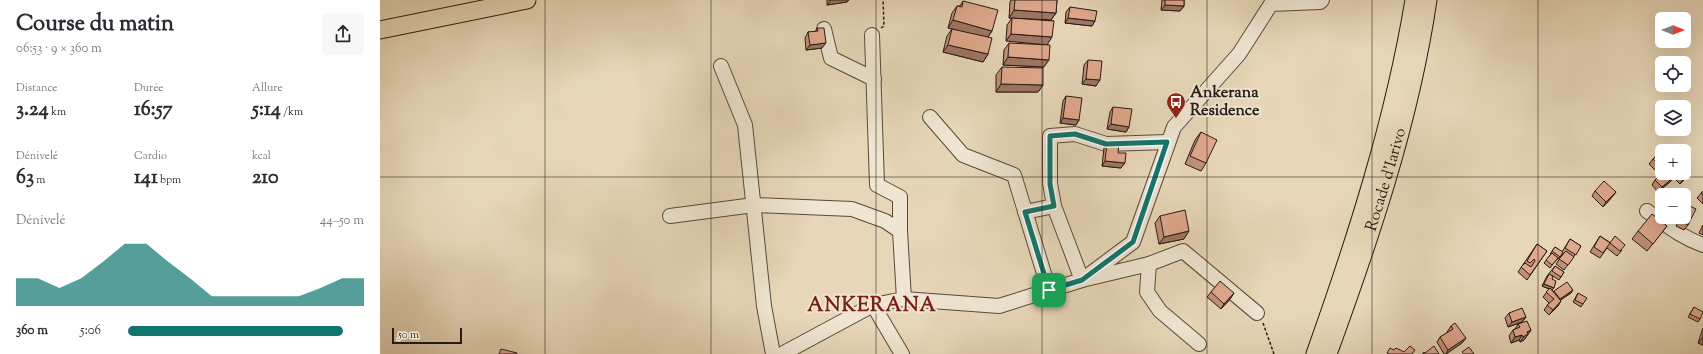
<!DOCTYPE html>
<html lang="fr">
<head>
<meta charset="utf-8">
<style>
  body { margin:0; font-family:"Sorts Mill Goudy",serif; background:#f7f7f7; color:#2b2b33; height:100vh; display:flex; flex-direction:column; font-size:15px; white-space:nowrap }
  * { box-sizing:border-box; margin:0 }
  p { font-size:13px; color:#7c7c81 }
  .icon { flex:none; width:22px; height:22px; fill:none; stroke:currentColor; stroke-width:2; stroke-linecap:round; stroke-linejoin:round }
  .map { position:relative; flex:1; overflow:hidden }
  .panel { display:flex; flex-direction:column; background:#fff; width:380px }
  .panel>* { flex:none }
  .needle { width:26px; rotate:90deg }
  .buttons { position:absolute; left:1275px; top:12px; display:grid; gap:8px }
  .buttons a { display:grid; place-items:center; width:36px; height:36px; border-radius:6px; background:#fff; box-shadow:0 4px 16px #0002; font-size:20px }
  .scale { position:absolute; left:12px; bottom:10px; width:70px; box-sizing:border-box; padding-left:4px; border:2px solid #271b15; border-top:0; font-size:11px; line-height:14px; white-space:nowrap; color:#271b15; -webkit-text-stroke:3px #efe5d1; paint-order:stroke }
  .pin { position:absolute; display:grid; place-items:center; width:34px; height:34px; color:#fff; margin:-17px; border-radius:8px; box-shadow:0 2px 6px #0006 }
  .round { display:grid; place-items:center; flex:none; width:42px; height:42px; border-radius:6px; background:#f7f7f7 }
  .head { display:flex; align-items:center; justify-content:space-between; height:68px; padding:0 16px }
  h1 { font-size:22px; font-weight:700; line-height:30px }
  .stats { display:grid; grid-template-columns:repeat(3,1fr); gap:6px; height:68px; padding:4px 16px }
  .stats div { display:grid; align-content:center }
  .stats b { font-size:20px; font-weight:700 }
  .stats small { font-size:11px; font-weight:400 }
  .stats p { font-size:11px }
  .chart { height:112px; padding:8px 16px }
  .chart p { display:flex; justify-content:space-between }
  .chart svg { width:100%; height:72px; margin-top:4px; fill:#0f766e; opacity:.7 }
  ul { padding:0 16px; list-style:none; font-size:13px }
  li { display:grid; grid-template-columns:64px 48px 1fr; align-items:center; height:30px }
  li i { height:10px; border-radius:5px; background:#0f766e }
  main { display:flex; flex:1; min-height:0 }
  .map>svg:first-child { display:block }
</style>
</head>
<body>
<main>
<section class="panel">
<div class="head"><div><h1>Course du matin</h1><p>06:53 · 9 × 360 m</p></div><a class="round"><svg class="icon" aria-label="share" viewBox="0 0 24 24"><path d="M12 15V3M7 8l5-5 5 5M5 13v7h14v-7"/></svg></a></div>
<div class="stats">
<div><p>Distance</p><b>3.24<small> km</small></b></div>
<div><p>Durée</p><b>16:57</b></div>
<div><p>Allure</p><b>5:14<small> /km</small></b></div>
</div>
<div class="stats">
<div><p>Dénivelé</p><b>63<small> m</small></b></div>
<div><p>Cardio</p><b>141<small> bpm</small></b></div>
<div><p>kcal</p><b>210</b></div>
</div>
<div class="chart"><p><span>Dénivelé</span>44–50 m</p>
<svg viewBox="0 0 160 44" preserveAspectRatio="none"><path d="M0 44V27L10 27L20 33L30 27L40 17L50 6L60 6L70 17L80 27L90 38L100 38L110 38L120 38L130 38L140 33L150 27L160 27V44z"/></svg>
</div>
<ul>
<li><b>360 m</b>5:06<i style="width:91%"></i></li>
</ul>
</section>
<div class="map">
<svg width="1323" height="354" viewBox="0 0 1323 354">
  <rect width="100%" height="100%" fill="#e7d7b8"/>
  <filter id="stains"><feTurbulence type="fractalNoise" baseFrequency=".005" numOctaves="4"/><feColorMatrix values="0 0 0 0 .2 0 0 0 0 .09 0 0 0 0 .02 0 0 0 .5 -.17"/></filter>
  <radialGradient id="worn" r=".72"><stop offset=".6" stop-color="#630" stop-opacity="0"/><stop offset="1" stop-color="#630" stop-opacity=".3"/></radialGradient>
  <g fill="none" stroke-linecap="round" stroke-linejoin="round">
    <defs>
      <g id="minor">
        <polyline points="444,29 451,58 494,79"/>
        <polyline points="492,35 497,185 520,197 520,231"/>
        <polyline points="341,66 365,125 384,306 393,354"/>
        <polyline points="550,117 583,155 634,175 669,290"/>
        <polyline points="674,206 670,183 670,136 695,134 726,144 787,142"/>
        <path d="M1267,211C1287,225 1299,236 1323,245"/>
        <polyline points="645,212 674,206 702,280 769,264 767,292 780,311 819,344"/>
        <polyline points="290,216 374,205 472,209 505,221 520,231 524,299"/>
        <polyline points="769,264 803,251 877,313"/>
        <polyline points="493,305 522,354"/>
        <polyline points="402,354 493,305 524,299 619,306 702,280 753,242 794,127 859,54 891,4 940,2 942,0"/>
      </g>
      <g id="major">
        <polyline points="0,30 147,0"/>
        <path d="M935,354C976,239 1014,121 1034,0"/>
        <path id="s1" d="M948,354C990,239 1030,122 1048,0"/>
      </g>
    </defs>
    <!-- minor casing -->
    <use href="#minor" stroke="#574a3e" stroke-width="16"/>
    <!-- major casing -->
    <use href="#major" stroke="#271b15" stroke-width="19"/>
    <!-- path -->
    <g stroke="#271b15" stroke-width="1.5" stroke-dasharray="3 2" stroke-linecap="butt">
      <polyline points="501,28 504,26 503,0"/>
      <polyline points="883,323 894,354"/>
    </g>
    <!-- minor -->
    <use href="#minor" stroke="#efe5d1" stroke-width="14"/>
    <!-- major -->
    <use href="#major" stroke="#e7d7b8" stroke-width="17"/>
  </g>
  <!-- wall -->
  <g fill="#c2917a" stroke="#271b15">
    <polygon points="447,0 469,0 467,2 447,5"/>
    <polygon points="631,0 677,0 676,13 671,20 633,18 674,21 626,41 627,25 632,18 629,18 630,2"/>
    <polygon points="782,0 804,0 804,6 800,11 781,10"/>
    <polygon points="583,1 612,31 608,37 608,54 603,62 563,52 567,36 572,29 568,28 572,13 577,6 580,6"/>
    <polygon points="690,7 715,21 712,26 685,23 686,12"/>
    <polygon points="437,28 442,48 426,50 425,38 428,32 435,32"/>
    <polygon points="629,43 664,67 623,65 624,50"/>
    <polygon points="708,60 716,86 702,84 704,65"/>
    <polygon points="622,67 663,85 658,92 616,92 616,75"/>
    <polygon points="686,96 699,120 696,125 680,123 683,101"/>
    <polygon points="733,107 749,127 746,132 727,129 730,112"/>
    <polygon points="821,132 826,163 821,171 805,164 815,140"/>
    <polygon points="727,143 741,168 722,166 724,148"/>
    <polygon points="1282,153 1282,171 1279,174 1269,164 1273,159"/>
    <polygon points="1283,173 1304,173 1308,176 1300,184 1294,178 1291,181 1278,192 1272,185 1275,180"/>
    <polygon points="1215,191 1236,192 1232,197 1223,207 1212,196"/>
    <polygon points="1323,191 1323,204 1317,198"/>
    <polygon points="1282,201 1282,217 1285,217 1284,219 1275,210"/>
    <polygon points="1308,205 1308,225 1304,230 1296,226 1301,217 1304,217 1304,212"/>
    <polygon points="780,216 804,239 779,244 775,223"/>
    <polygon points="1323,225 1323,235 1319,233"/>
    <polygon points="1287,226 1267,251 1252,239 1258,231"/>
    <polygon points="1220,236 1242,250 1237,256 1227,248 1220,258 1210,252"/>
    <polygon points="1190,239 1201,246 1190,262 1184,270 1176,264 1183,254 1182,254 1178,259 1177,259 1170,268 1164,263 1171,254 1170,254 1175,247 1182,252"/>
    <polygon points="1157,244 1167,251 1147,280 1138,272"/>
    <polygon points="1175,266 1184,272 1179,280 1173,276 1172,279 1172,290 1173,292 1174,291 1191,293 1180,300 1178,306 1169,315 1164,310 1169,303 1163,297 1169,289 1162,286 1167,276"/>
    <polygon points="831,292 851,298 841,309 827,297"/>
    <polygon points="1198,293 1203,304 1201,307 1193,302"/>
    <polygon points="1314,307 1320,319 1318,322 1308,317"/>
    <polygon points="1129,313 1146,317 1142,322 1128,327 1125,318"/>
    <polygon points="1138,324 1151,330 1144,340 1140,342 1139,340 1131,343 1129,336 1133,330 1135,329"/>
    <polygon points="1071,326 1086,338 1082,343 1066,354 1064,354 1057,342 1060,337 1068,332 1067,332"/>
    <polygon points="1323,328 1323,345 1318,343"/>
  </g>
  <!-- shaded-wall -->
  <g fill="#9e7663" stroke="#271b15">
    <polygon points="451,0 469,0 467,2 447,5"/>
    <polygon points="785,5 804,6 800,11 781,10"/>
    <polygon points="634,10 676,13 671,20 629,18"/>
    <polygon points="688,18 715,21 712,26 685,23"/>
    <polygon points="573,20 612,31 607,38 568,28"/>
    <polygon points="631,34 672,37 667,45 626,41"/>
    <polygon points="446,43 442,48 426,50 430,45"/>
    <polygon points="568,45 608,54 603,62 563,52"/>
    <polygon points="628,57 669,60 664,67 623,65"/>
    <polygon points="706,79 720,80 716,86 702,84"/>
    <polygon points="621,84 663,85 658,92 616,92"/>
    <polygon points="683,118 699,120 696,125 680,123"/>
    <polygon points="731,124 749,127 746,132 727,129"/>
    <polygon points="725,161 745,163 741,168 722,166"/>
    <polygon points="1311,171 1308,176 1300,184 1303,179"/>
    <polygon points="1295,176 1291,181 1278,192 1282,187"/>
    <polygon points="1236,192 1232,197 1223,207 1226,202"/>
    <polygon points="809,231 804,239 779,244 784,237"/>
    <polygon points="1164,284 1174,288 1172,290 1162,286"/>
    <polygon points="1193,290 1191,293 1178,302 1180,299"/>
    <polygon points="854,293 851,298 841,309 844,304"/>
    <polygon points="1181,301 1178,306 1169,315 1173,310"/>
    <polygon points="1146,317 1142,322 1128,327 1132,322"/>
    <polygon points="1151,330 1144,340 1140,342 1147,332"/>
    <polygon points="1142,335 1139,340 1131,343 1135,337"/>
    <polygon points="1086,338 1082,343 1066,354 1068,350"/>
    <polygon points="1322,338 1323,338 1323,345 1318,343"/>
  </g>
  <!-- building -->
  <g fill="#e1a98e" stroke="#271b15">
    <polygon points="635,0 677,0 676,13 634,10"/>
    <polygon points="785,0 804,0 804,6 785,5"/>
    <polygon points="583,1 618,10 612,31 573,20 577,6 582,7"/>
    <polygon points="690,7 717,11 715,21 688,18"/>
    <polygon points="632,18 674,21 672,37 631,34"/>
    <polygon points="437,28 444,28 446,43 430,45 428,32 438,31"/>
    <polygon points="572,29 612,38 608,54 568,45"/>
    <polygon points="629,43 670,45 669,60 628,57"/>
    <polygon points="708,60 722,61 720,80 706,79"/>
    <polygon points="622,67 663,68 663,85 621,84"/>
    <polygon points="686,96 702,98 699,120 683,118"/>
    <polygon points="733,107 752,109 749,127 731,124"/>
    <polygon points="821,132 837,140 826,163 810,156"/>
    <polygon points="727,143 739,144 738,153 746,153 745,163 725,161"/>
    <polygon points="1280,152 1282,153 1282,168 1273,159"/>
    <polygon points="1304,164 1311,171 1303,179 1298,173 1304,173"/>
    <polygon points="1283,173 1292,173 1295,176 1282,187 1275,180"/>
    <polygon points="1224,181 1236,192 1226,202 1215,191"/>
    <polygon points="1323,191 1323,195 1321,193"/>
    <polygon points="1282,201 1282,209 1278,205"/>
    <polygon points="1308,205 1316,209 1308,225 1300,221 1302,217 1304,217 1304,213"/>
    <polygon points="805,210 809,231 784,237 780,216"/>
    <polygon points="1272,214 1287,226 1273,244 1258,231"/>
    <polygon points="1220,236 1230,243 1235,236 1245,245 1240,251 1230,243 1223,253 1214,247"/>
    <polygon points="1190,239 1201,246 1196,255 1185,248"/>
    <polygon points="1157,244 1167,251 1150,275 1141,267 1145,263 1151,267 1155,261 1154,259 1150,263 1147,261"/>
    <polygon points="1175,247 1183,252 1180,257 1172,251"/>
    <polygon points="1186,251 1194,257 1188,265 1179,259"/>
    <polygon points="1172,253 1178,258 1172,265 1166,260"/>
    <polygon points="1175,266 1184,272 1181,277 1172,271"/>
    <polygon points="1169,274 1173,276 1172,279 1176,281 1174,288 1164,284"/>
    <polygon points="840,281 854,293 844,304 831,292"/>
    <polygon points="1187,282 1193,290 1180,299 1174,291"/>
    <polygon points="1170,288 1181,301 1173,310 1167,305 1174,299 1166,292"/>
    <polygon points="1198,293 1207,298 1203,304 1195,300"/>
    <polygon points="1314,307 1323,312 1320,319 1310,314"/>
    <polygon points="1142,308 1146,317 1132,322 1129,313"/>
    <polygon points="1147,321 1151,330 1147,332 1148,334 1143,337 1142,335 1135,337 1133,330 1140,327 1138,324"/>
    <polygon points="1075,323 1086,338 1068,350 1060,337 1073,329 1071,326"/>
    <polygon points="1030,346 1035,350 1032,354 1010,354 1007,353 1010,348 1014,350 1016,348 1024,352"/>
    <polygon points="1054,346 1059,354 1042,354 1044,352 1045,353"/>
    <polygon points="1089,347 1094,354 1084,354 1082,352"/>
    <polygon points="121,349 137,353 137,354 119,354"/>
  </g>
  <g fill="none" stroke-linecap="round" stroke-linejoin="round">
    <defs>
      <polygon id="route" points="695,134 726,144 787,142 753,242 702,280 669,290 645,212 674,206 670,184 670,136"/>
    </defs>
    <!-- route casing -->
    <use href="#route" stroke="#fff" stroke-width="8"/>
    <!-- route -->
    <use href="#route" stroke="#0f766e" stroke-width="5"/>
  </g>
  <!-- grid -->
  <path fill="none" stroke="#271b15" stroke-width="1" stroke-opacity="0.55" d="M165,0V354M331,0V354M496,0V354M662,0V354M827,0V354M992,0V354M1158,0V354M0,177H1323"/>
  <!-- icons -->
  <defs>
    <symbol id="bus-pin" viewBox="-11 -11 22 30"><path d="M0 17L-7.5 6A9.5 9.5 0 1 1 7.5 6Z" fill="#8f2418" stroke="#efe5d1"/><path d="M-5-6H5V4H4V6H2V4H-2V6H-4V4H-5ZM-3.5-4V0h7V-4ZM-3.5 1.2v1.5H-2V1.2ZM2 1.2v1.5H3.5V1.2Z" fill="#fff"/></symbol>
  </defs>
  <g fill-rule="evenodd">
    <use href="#bus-pin" x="785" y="91" width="22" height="30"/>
  </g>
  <g text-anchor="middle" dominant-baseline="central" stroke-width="4" stroke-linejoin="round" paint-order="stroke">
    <!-- poi labels -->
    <g font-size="16" font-weight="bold" fill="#271b15" stroke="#efe5d1" text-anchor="start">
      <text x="810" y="93">Ankerana<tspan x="810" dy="18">Residence</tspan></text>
    </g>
    <!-- street labels -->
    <g font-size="16" fill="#271b15" stroke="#efe5d1">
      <text stroke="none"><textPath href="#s1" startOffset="184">Rocade d'Iarivo</textPath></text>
    </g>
    <!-- district labels -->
    <g font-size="20" font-weight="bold" letter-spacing="1" fill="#7a1f14" stroke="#efe5d1">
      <text x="492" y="306">ANKERANA</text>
    </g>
  </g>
  <rect width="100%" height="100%" filter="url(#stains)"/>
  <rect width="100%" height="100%" fill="url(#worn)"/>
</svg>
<div class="buttons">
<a><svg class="needle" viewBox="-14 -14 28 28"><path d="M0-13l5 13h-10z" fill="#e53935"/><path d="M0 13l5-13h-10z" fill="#7c7c81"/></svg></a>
<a><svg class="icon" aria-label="locate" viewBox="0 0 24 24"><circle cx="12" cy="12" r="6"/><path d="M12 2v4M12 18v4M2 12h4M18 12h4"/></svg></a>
<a><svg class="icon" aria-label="layers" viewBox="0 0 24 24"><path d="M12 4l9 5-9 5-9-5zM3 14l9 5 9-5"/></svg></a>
<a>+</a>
<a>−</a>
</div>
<div class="scale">50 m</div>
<div class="pin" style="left:669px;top:290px;background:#1e9e55"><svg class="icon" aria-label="arrive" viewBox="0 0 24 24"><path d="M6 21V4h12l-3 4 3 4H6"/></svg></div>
</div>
</main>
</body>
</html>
